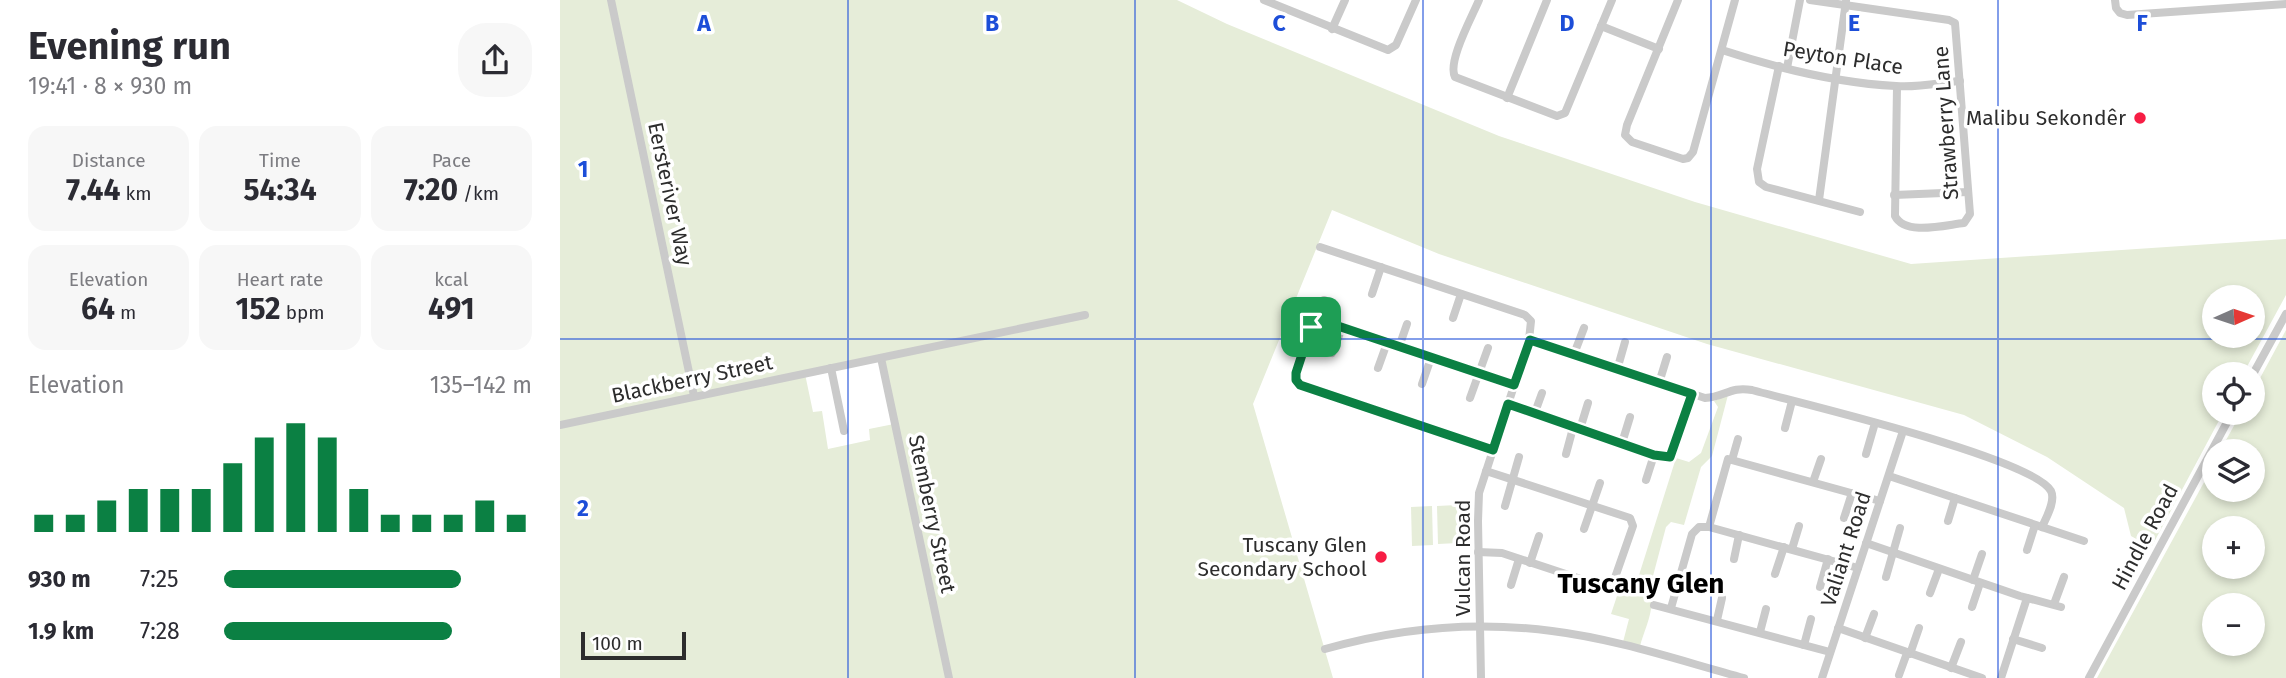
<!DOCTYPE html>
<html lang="en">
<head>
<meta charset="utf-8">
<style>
  body { margin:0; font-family:"Fira Sans",sans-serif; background:#f7f7f7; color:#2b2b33; height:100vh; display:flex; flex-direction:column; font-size:26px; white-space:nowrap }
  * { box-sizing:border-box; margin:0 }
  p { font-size:23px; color:#7c7c81 }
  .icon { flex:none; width:38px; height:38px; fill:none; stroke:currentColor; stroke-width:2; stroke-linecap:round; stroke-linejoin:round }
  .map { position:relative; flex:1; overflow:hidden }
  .side { display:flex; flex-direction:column; background:#fff; width:560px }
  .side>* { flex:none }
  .needle { width:46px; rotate:87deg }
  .tools { position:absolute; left:1642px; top:285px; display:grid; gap:14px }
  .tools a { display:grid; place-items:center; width:63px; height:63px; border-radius:50%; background:#fff; box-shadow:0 4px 10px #0003; font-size:35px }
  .scale { position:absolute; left:21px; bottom:18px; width:105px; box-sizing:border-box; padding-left:7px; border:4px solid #2d2d2d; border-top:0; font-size:19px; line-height:24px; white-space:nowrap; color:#2d2d2d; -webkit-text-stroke:5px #fff; paint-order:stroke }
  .pin { position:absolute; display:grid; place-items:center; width:60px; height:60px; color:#fff; margin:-30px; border-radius:14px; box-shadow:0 4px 10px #0006 }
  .round { display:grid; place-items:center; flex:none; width:74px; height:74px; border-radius:28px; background:#f7f7f7 }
  .headline { display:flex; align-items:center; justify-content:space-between; height:119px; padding:0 28px }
  h1 { font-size:38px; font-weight:700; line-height:52px }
  .stats { display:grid; grid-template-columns:repeat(3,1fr); gap:10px; height:119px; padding:7px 28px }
  .stats div { display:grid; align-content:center; border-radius:18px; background:#f7f7f7; text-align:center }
  .stats b { font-size:30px; font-weight:700 }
  .stats small { font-size:19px; font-weight:400 }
  .stats p { font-size:19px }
  .chart { height:196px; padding:14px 28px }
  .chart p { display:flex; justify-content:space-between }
  .chart svg { width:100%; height:126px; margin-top:7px; stroke:#0b8043; stroke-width:6 }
  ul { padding:0 28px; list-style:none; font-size:23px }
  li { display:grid; grid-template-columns:112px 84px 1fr; align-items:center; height:52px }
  li i { height:18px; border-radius:9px; background:#0b8043 }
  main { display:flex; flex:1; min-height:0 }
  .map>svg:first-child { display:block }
</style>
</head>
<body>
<main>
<section class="side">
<div class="headline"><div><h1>Evening run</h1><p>19:41 · 8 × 930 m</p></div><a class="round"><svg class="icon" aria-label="share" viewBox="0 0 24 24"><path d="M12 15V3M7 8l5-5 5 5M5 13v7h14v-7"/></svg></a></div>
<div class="stats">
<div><p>Distance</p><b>7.44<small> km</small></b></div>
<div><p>Time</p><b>54:34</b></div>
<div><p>Pace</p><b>7:20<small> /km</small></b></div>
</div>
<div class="stats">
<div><p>Elevation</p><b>64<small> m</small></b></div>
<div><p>Heart rate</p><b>152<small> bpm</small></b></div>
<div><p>kcal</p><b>491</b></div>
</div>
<div class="chart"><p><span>Elevation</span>135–142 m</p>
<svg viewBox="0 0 160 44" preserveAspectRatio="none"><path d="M5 44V38M15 44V38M25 44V33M35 44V29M45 44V29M55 44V29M65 44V20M75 44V11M85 44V6M95 44V11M105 44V29M115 44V38M125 44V38M135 44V38M145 44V33M155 44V38"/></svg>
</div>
<ul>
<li><b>930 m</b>7:25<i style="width:77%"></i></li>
<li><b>1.9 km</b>7:28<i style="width:74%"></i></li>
</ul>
</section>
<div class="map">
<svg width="1726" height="678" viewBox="0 0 1726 678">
  <rect width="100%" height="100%" fill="#fff"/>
  <!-- green -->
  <g fill="#e6edd9" fill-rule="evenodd">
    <path d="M0,0H617L667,24L939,136L1135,202L1351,264L1726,239V295L1683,374H1654V413H1663L1592,546L1586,545L1571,536L1564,508L1487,457L1404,415L1147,344L879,254L772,210L693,404L773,678H0ZM1654,298H1692V336H1654ZM321,359L334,424L309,429L310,440L268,449L262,411L253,412L245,374Z"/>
    <path d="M1726,330V678H1537L1654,464V490H1692V452L1660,451L1681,413H1692V393ZM1654,528H1692V567H1654ZM1654,606H1692V644H1654Z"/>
    <path d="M1168,395L1152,456L1141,467L1124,525L1111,522L1106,527L1089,591C1097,606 1084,630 1080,646L1063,642L1069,619L1051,614L1060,587L1074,591L1116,458L1129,462L1141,453L1158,407L1154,401Z"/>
    <polygon points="897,505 898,543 878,544 877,506"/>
    <polygon points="872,506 873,545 852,546 851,507"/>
  </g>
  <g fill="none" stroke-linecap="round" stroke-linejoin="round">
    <!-- minor -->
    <g stroke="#cacaca" stroke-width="8">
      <polyline points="51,0 134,396"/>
      <polyline points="704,0 828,50 836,45 856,0"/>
      <path d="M919,0C912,17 887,62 895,77L997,116L1005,113L1052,0"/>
      <polyline points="1118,0 1067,125 1065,135 1072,142 1123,159 1128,158 1133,152 1175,0"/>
      <path d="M1250,0L1389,20L1395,23L1410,214L1404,223C1385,225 1345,236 1335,216L1337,87"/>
      <polyline points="1555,0 1556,8 1560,13 1567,15 1726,4"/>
      <polyline points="1041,26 1099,49"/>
      <polyline points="772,29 785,0"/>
      <path d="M1162,50C1217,68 1277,83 1336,86C1356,88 1379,83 1400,81"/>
      <polyline points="1219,66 1197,169 1199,182 1206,187 1300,212"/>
      <polyline points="1227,68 1240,0"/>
      <polyline points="947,98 987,0"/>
      <polyline points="1334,195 1408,192"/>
      <polyline points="1259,200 1286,1"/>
      <polyline points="760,247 965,315 971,321 969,340 919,493 918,521 921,678"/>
      <polyline points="812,294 821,267"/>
      <polyline points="764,300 760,320 751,327 736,373 736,380 740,385 933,450"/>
      <polyline points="893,318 901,294"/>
      <polyline points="760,320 954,385"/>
      <path d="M969,340L1145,398C1165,397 1170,386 1192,390C1239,403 1473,458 1491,491C1496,501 1486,518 1482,527"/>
      <polyline points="839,347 847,324"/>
      <polyline points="772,353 782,328"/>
      <polyline points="1014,354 1024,328"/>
      <polyline points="321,358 389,678"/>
      <polyline points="271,368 284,431"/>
      <polyline points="818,368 827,343"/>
      <polyline points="1057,370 1065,342"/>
      <polyline points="1692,376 1726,314"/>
      <polyline points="1099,383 1107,357"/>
      <polyline points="862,384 871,358"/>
      <polyline points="910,398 928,348"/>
      <polyline points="948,404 1105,457 1110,457 1113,452 1132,394"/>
      <polyline points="974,415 982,393"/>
      <polyline points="0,425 525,315"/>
      <polyline points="1225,428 1232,401"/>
      <polyline points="1020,429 1028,403"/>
      <polyline points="1062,443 1070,417"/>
      <polyline points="1006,454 1013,428"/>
      <polyline points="1306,454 1315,423"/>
      <polyline points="1172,460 1178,439"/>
      <polyline points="1329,476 1524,541"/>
      <polyline points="1086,480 1094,455"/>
      <polyline points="1253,482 1261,459"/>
      <polyline points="945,506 959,457"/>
      <polyline points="1284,518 1292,493"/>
      <polyline points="1388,521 1395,498"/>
      <polyline points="1149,527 1168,459 1320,501"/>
      <polyline points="1024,529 1040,483"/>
      <polyline points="1306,543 1460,596 1501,607"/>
      <polyline points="1232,549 1239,526"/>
      <polyline points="1467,550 1475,525"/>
      <polyline points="918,552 942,553 1051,589 1073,526 1070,518 926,471"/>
      <polyline points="1174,559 1179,535"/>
      <polyline points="970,563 979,536"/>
      <polyline points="1215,574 1224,547"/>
      <polyline points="1326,577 1340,528"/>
      <polyline points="1413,580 1422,554"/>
      <polyline points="951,585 959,559"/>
      <polyline points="1260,587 1268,559"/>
      <polyline points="1370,593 1379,569"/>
      <polyline points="1494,604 1504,577"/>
      <polyline points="1094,605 1270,652"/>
      <polyline points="1412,607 1420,583"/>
      <polyline points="1111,608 1132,534 1139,527 1149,527 1298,568"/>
      <polyline points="1157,620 1162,598"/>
      <polyline points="1278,628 1422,678"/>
      <polyline points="1200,632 1206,609"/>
      <polyline points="1305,638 1314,614"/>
      <polyline points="1453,639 1482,648"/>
      <polyline points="1244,645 1251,619"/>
      <path d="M765,649C838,628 916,621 992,631C1057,639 1121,661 1184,678"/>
      <polyline points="1350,654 1359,628"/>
      <polyline points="1391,668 1401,642"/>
      <polyline points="1339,675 1347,653"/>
      <polyline points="1262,678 1343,431"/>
      <polyline points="1441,678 1467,598"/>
      <polyline points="1529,678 1672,413"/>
    </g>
  </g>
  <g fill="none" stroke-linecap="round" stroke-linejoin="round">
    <defs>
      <polygon id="route" points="760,320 954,385 970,340 1132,394 1110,457 1094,455 948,404 933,450 740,385 736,380 736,373 751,327"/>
    </defs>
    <!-- route casing -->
    <use href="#route" stroke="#fff" stroke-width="14"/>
    <!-- route -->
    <use href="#route" stroke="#0b8043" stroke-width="9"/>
  </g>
  <!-- grid -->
  <path fill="none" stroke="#1d4ed8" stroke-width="2" stroke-opacity="0.55" d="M288,0V678M575,0V678M863,0V678M1151,0V678M1438,0V678M0,339H1726"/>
  <!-- markers -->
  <g fill="#f71d44" stroke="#fff" stroke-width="2.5">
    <circle cx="1580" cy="118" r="7"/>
    <circle cx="821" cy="557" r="7"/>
  </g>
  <g text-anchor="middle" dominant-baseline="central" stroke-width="7" stroke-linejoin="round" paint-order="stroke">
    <!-- street labels -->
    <g font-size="21" fill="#2d2d2d" stroke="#fff">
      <text transform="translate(1283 58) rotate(9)">Peyton Place</text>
      <text transform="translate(1386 123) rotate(-94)">Strawberry Lane</text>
      <text transform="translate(110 194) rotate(78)">Eersteriver Way</text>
      <text transform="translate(132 379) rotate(-12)">Blackberry Street</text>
      <text transform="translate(372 514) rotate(78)">Stemberry Street</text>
      <text transform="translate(1585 537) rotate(-62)">Hindle Road</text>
      <text transform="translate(1286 549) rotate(-72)">Valiant Road</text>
      <text transform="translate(903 558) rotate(-90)">Vulcan Road</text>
    </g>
    <!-- poi labels -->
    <g font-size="21" fill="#2d2d2d" stroke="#fff" text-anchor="end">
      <text x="1566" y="118">Malibu Sekondêr</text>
      <text x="807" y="545">Tuscany Glen<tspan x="807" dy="24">Secondary School</tspan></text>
    </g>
    <!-- district labels -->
    <g font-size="28" font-weight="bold" fill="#000" stroke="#fff">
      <text x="1081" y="583">Tuscany Glen</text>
    </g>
  </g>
  <g font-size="23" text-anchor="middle" font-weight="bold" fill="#1d4ed8" stroke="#fff" stroke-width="7" stroke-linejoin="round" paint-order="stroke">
    <text x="144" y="31">A</text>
    <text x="432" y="31">B</text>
    <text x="719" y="31">C</text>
    <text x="1007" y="31">D</text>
    <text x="1294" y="31">E</text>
    <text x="1582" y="31">F</text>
    <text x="23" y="177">1</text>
    <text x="23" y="516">2</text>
  </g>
</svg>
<div class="tools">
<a><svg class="needle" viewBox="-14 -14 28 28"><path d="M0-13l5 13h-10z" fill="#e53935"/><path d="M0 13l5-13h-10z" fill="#7c7c81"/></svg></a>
<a><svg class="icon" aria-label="locate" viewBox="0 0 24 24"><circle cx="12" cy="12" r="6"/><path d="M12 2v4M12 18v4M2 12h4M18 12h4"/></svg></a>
<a><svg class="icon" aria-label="layers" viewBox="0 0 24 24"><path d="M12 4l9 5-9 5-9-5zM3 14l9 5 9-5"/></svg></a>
<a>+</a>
<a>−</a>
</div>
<div class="scale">100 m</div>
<div class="pin" style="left:751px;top:327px;background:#1e9e55"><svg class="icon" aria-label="arrive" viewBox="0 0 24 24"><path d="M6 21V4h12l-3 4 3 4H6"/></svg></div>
</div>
</main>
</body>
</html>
